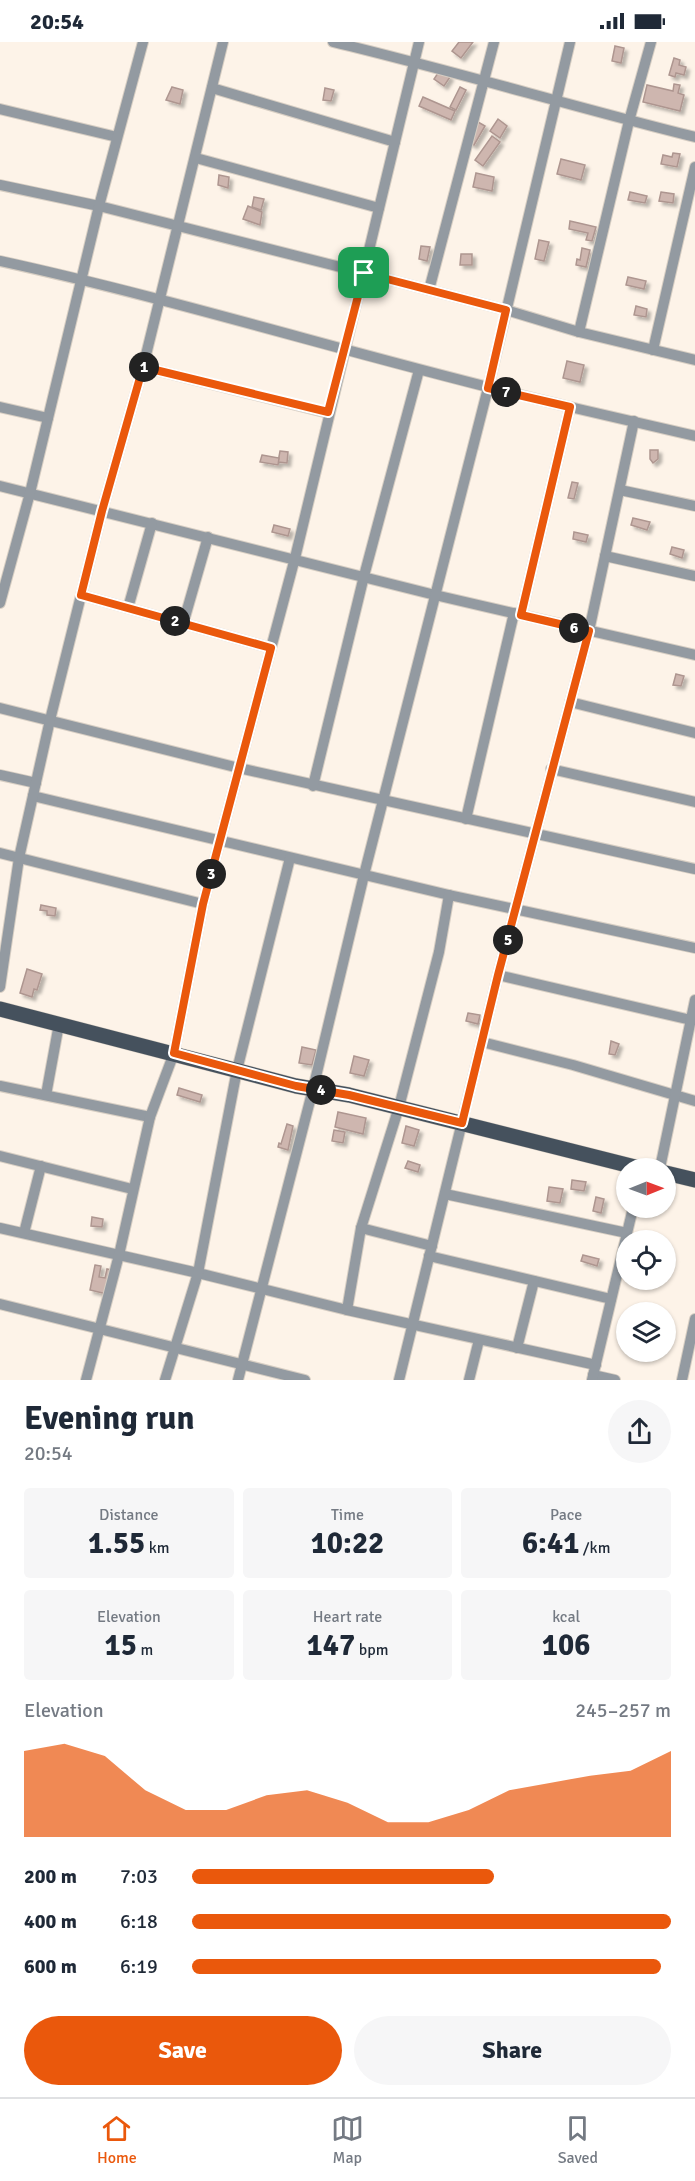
<!DOCTYPE html>
<html lang="en">
<head>
<meta charset="utf-8">
<style>
  body { margin:0; font-family:Signika,sans-serif; background:#f6f6f7; color:#1f2937; height:100vh; display:flex; flex-direction:column; font-size:22px; white-space:nowrap }
  * { box-sizing:border-box; margin:0 }
  p { font-size:20px; color:#747a83 }
  .icon { flex:none; width:33px; height:33px; fill:none; stroke:currentColor; stroke-width:2; stroke-linecap:round; stroke-linejoin:round }
  .map { position:relative; height:1338px; overflow:hidden }
  .side { display:flex; flex-direction:column; background:#fff; flex:1 }
  .side>* { flex:none }
  .needle { width:39px; rotate:89deg }
  .controls { position:absolute; left:616px; top:1116px; display:grid; gap:12px }
  .controls a { display:grid; place-items:center; width:60px; height:60px; border-radius:50%; background:#fff; box-shadow:0 2px 4px #0004; font-size:30px }
  .pin { position:absolute; display:grid; place-items:center; width:51px; height:51px; color:#fff; margin:-26px; border-radius:12px; box-shadow:0 3px 9px #0006 }
  .km { position:absolute; width:30px; height:30px; margin:-15px; border-radius:50%; background:#222; color:#fff; font-size:16px; line-height:30px; text-align:center }
  .round { display:grid; place-items:center; flex:none; width:63px; height:63px; border-radius:32px; background:#f6f6f7 }
  .head { display:flex; align-items:center; justify-content:space-between; height:102px; padding:0 24px }
  h1 { font-size:33px; font-weight:700; line-height:45px }
  .stats { display:grid; grid-template-columns:repeat(3,1fr); gap:9px; height:102px; padding:6px 24px }
  .stats div { display:grid; align-content:center; border-radius:6px; background:#f6f6f7; text-align:center }
  .stats b { font-size:30px; font-weight:700 }
  .stats small { font-size:16px; font-weight:400 }
  .stats p { font-size:16px }
  .chart { height:168px; padding:12px 24px }
  .chart p { display:flex; justify-content:space-between }
  .chart svg { width:100%; height:108px; margin-top:6px; fill:#ea580c; opacity:.7 }
  .primary-button { display:flex; gap:12px; margin-top:auto; padding:12px 24px }
  .primary-button a { flex:1; height:69px; border-radius:36px; background:#ea580c; color:#fff; font-size:24px; font-weight:700; line-height:69px; text-align:center }
  .primary-button a+a { background:#f6f6f7; color:#1f2937 }
  ul { padding:0 24px; list-style:none; font-size:20px }
  li { display:grid; grid-template-columns:96px 72px 1fr; align-items:center; height:45px }
  li i { height:15px; border-radius:8px; background:#ea580c }
  .status { display:flex; justify-content:space-between; align-items:center; height:42px; padding:0 30px; background:#fff; direction:ltr }
  .status svg { height:16px; fill:currentColor }
  .dock { display:flex; justify-content:space-around; align-items:center; height:84px; border-top:2px solid #e0e1e3; background:#fff; font-size:16px; color:#747a83 }
  .dock a { display:grid; justify-items:center; gap:3px }
  .dock .current { color:#ea580c }
  .map>svg:first-child { display:block }
</style>
</head>
<body>
<div class="status"><b>20:54</b><svg viewBox="0 0 49 12"><path d="M0 12V9h3v3zM5 12V6h3v6zM10 12V3h3v9zM15 12V0h3v12zM26 1h20v11H26zM47 4h2v5h-2z"/></svg></div>
<div class="map">
<svg width="695" height="1338" viewBox="0 0 695 1338">
  <defs>
    <filter id="shadow"><feDropShadow dx="3.5" dy="3.5" stdDeviation="1.5" flood-color="#0004"/></filter>
  </defs>
  <rect width="100%" height="100%" fill="#fdf3e8"/>
  <!-- building -->
  <g fill="#ceb6af" stroke="#ae9690" stroke-width="1.5" filter="url(#shadow)">
    <polygon points="459,0 473,0 461,16 452,9"/>
    <polygon points="615,4 624,6 621,21 612,19"/>
    <polygon points="674,16 680,18 679,23 686,25 684,33 676,31 675,35 669,33"/>
    <polygon points="440,28 450,35 444,44 434,37"/>
    <polygon points="674,42 680,43 678,51 684,53 680,69 643,60 647,43 673,49"/>
    <polygon points="172,45 183,48 180,62 166,58"/>
    <polygon points="460,45 466,48 456,68 450,65"/>
    <polygon points="325,46 334,48 331,59 323,58"/>
    <polygon points="423,55 455,69 451,78 419,64"/>
    <polygon points="498,77 507,84 500,96 490,89"/>
    <polygon points="478,80 485,84 474,103 468,100"/>
    <polygon points="492,94 500,100 483,124 475,118"/>
    <polygon points="673,111 680,112 677,125 661,122 663,113 672,115"/>
    <polygon points="561,117 585,123 581,138 557,132"/>
    <polygon points="476,131 494,135 492,149 473,145"/>
    <polygon points="219,133 229,135 228,146 218,143"/>
    <polygon points="630,150 647,154 645,161 628,158"/>
    <polygon points="661,150 674,152 673,161 659,159"/>
    <polygon points="254,155 264,157 261,168 252,165"/>
    <polygon points="248,164 262,170 260,183 243,177"/>
    <polygon points="570,179 596,185 592,199 586,198 588,191 569,187"/>
    <polygon points="539,198 549,200 544,219 535,217"/>
    <polygon points="421,204 430,205 427,219 419,217"/>
    <polygon points="582,206 590,208 586,225 576,223 577,217 580,218"/>
    <polygon points="461,212 472,212 472,223 460,223"/>
    <polygon points="628,235 646,239 644,247 626,243"/>
    <polygon points="636,264 647,267 646,275 634,273"/>
    <polygon points="567,319 584,323 580,340 563,336"/>
    <polygon points="650,408 658,408 658,417 653,421 650,417"/>
    <polygon points="280,409 288,410 287,421 278,420"/>
    <polygon points="262,413 279,416 278,423 260,420"/>
    <polygon points="572,440 578,441 574,457 568,456"/>
    <polygon points="633,476 650,480 647,488 631,483"/>
    <polygon points="274,483 290,487 288,494 272,490"/>
    <polygon points="574,490 588,493 586,500 573,497"/>
    <polygon points="672,505 684,508 682,516 670,512"/>
    <polygon points="676,632 684,634 681,644 673,643"/>
    <polygon points="41,863 56,866 55,874 47,873 47,869 40,868"/>
    <polygon points="27,927 42,932 37,948 34,947 32,955 20,951"/>
    <polygon points="468,971 480,973 478,982 466,979"/>
    <polygon points="611,999 619,1002 615,1013 609,1012"/>
    <polygon points="302,1005 316,1008 312,1023 299,1021"/>
    <polygon points="354,1014 369,1018 364,1034 350,1031"/>
    <polygon points="179,1046 202,1053 200,1060 177,1053"/>
    <polygon points="338,1070 366,1076 363,1092 335,1085"/>
    <polygon points="287,1082 293,1084 288,1108 278,1105 279,1101 281,1102"/>
    <polygon points="406,1084 419,1088 414,1104 402,1101"/>
    <polygon points="334,1088 345,1090 343,1101 332,1099"/>
    <polygon points="408,1119 420,1123 418,1130 405,1126"/>
    <polygon points="572,1138 586,1140 584,1149 571,1147"/>
    <polygon points="549,1145 563,1147 560,1161 547,1159"/>
    <polygon points="596,1155 604,1157 601,1171 593,1169"/>
    <polygon points="92,1175 103,1177 102,1185 91,1184"/>
    <polygon points="583,1213 599,1217 597,1224 581,1219"/>
    <polygon points="95,1223 101,1224 99,1235 105,1236 107,1227 112,1228 107,1252 90,1248"/>
  </g>
  <g fill="none" stroke-linecap="round" stroke-linejoin="round">
    <defs>
      <g id="minor">
        <path d="M333,0C454,29 574,65 695,95"/>
        <polyline points="212,46 395,100"/>
        <polyline points="0,67 117,95"/>
        <polyline points="196,116 379,166"/>
        <polyline points="0,143 99,164 364,231 506,268 579,290 695,318"/>
        <path d="M0,219C192,261 379,321 570,365"/>
        <polyline points="429,248 494,0"/>
        <polyline points="579,290 629,79 651,0"/>
        <polyline points="653,308 695,125"/>
        <polyline points="143,325 328,371"/>
        <polyline points="0,365 48,376"/>
        <polyline points="0,444 435,553 695,613"/>
        <polyline points="620,448 695,464"/>
        <polyline points="605,514 695,534"/>
        <polyline points="81,553 271,606"/>
        <polyline points="0,561 30,451 99,164 143,0"/>
        <polyline points="128,566 152,481"/>
        <polyline points="521,573 570,365 695,394"/>
        <polyline points="183,582 208,495"/>
        <polyline points="570,660 695,691"/>
        <polyline points="0,666 239,726 695,827"/>
        <polyline points="551,727 695,760"/>
        <polyline points="0,733 36,741"/>
        <polyline points="313,744 364,534 419,328"/>
        <polyline points="33,754 449,853 695,906"/>
        <polyline points="466,777 514,571"/>
        <polyline points="0,811 203,862"/>
        <polyline points="498,933 691,978"/>
        <polyline points="0,945 19,816 50,678 102,469 143,325 223,0"/>
        <polyline points="482,1000 573,1023 695,1059"/>
        <polyline points="0,1044 150,1075"/>
        <polyline points="46,1053 59,982"/>
        <polyline points="0,1114 132,1147"/>
        <polyline points="660,1126 695,958"/>
        <polyline points="445,1152 627,1191"/>
        <polyline points="0,1186 198,1231 347,1268 596,1323"/>
        <polyline points="361,1186 432,1204"/>
        <polyline points="24,1191 41,1124"/>
        <polyline points="429,1214 611,1257"/>
        <polyline points="0,1262 305,1338"/>
        <polyline points="347,1268 361,1186 399,1065 439,910 449,853"/>
        <polyline points="517,1306 534,1239"/>
        <polyline points="593,1333 615,1338"/>
        <polyline points="86,1338 119,1213 150,1075 174,1011 203,862 295,516 419,0"/>
        <polyline points="165,1338 198,1231 237,1028 290,816"/>
        <polyline points="238,1338 313,1047 364,833 488,346 570,0"/>
        <polyline points="399,1338 498,933 589,589 634,379"/>
        <polyline points="469,1338 479,1298"/>
        <polyline points="592,1338 633,1166"/>
        <polyline points="682,1338 695,1277"/>
      </g>
      <g id="primary">
        <polyline points="0,967 296,1044 349,1053 639,1126"/>
        <polyline points="666,1131 695,1138"/>
      </g>
    </defs>
    <!-- minor casing -->
    <use href="#minor" stroke="#d7cec3" stroke-width="12"/>
    <!-- primary casing -->
    <use href="#primary" stroke="#d7cec3" stroke-width="16"/>
    <!-- minor -->
    <use href="#minor" stroke="#939aa1" stroke-width="10"/>
    <!-- primary -->
    <use href="#primary" stroke="#45515d" stroke-width="15"/>
  </g>
  <g fill="none" stroke-linecap="round" stroke-linejoin="round">
    <defs>
      <polygon id="route" points="364,231 506,268 488,346 570,365 521,573 589,589 498,933 462,1081 349,1053 296,1044 174,1011 203,862 271,606 81,553 102,469 143,325 328,370"/>
    </defs>
    <!-- route casing -->
    <use href="#route" stroke="#fff" stroke-width="12"/>
    <!-- route -->
    <use href="#route" stroke="#ea580c" stroke-width="8"/>
  </g>
</svg>
<div class="controls">
<a><svg class="needle" viewBox="-14 -14 28 28"><path d="M0-13l5 13h-10z" fill="#e53935"/><path d="M0 13l5-13h-10z" fill="#747a83"/></svg></a>
<a><svg class="icon" aria-label="locate" viewBox="0 0 24 24"><circle cx="12" cy="12" r="6"/><path d="M12 2v4M12 18v4M2 12h4M18 12h4"/></svg></a>
<a><svg class="icon" aria-label="layers" viewBox="0 0 24 24"><path d="M12 4l9 5-9 5-9-5zM3 14l9 5 9-5"/></svg></a>
</div>
<div class="pin" style="left:364px;top:231px;background:#1e9e55"><svg class="icon" aria-label="arrive" viewBox="0 0 24 24"><path d="M6 21V4h12l-3 4 3 4H6"/></svg></div>
<b class="km" style="left:144px;top:325px">1</b>
<b class="km" style="left:175px;top:579px">2</b>
<b class="km" style="left:211px;top:832px">3</b>
<b class="km" style="left:321px;top:1048px">4</b>
<b class="km" style="left:508px;top:898px">5</b>
<b class="km" style="left:574px;top:586px">6</b>
<b class="km" style="left:506px;top:350px">7</b>
</div>
<section class="side">
<div class="head"><div><h1>Evening run</h1><p>20:54</p></div><a class="round"><svg class="icon" aria-label="share" viewBox="0 0 24 24"><path d="M12 15V3M7 8l5-5 5 5M5 13v7h14v-7"/></svg></a></div>
<div class="stats">
<div><p>Distance</p><b>1.55<small> km</small></b></div>
<div><p>Time</p><b>10:22</b></div>
<div><p>Pace</p><b>6:41<small> /km</small></b></div>
</div>
<div class="stats">
<div><p>Elevation</p><b>15<small> m</small></b></div>
<div><p>Heart rate</p><b>147<small> bpm</small></b></div>
<div><p>kcal</p><b>106</b></div>
</div>
<div class="chart"><p><span>Elevation</span>245–257 m</p>
<svg viewBox="0 0 160 44" preserveAspectRatio="none"><path d="M0 44V9L10 6L20 11L30 25L40 33L50 33L60 27L70 25L80 30L90 38L100 38L110 33L120 25L130 22L140 19L150 17L160 9V44z"/></svg>
</div>
<ul>
<li><b>200 m</b>7:03<i style="width:63%"></i></li>
<li><b>400 m</b>6:18<i style="width:100%"></i></li>
<li><b>600 m</b>6:19<i style="width:98%"></i></li>
</ul>
<div class="primary-button"><a>Save</a><a>Share</a></div>
</section>
<nav class="dock">
<a class="current"><svg class="icon" aria-label="home" viewBox="0 0 24 24"><path d="M3 11l9-7 9 7M6 9v11h12V9"/></svg>Home</a>
<a><svg class="icon" aria-label="map" viewBox="0 0 24 24"><path d="M3 6l6-2 6 2 6-2v14l-6 2-6-2-6 2zM9 4v14M15 6v14"/></svg>Map</a>
<a><svg class="icon" aria-label="saved" viewBox="0 0 24 24"><path d="M7 4h10v16l-5-4-5 4z"/></svg>Saved</a>
</nav>
</body>
</html>
